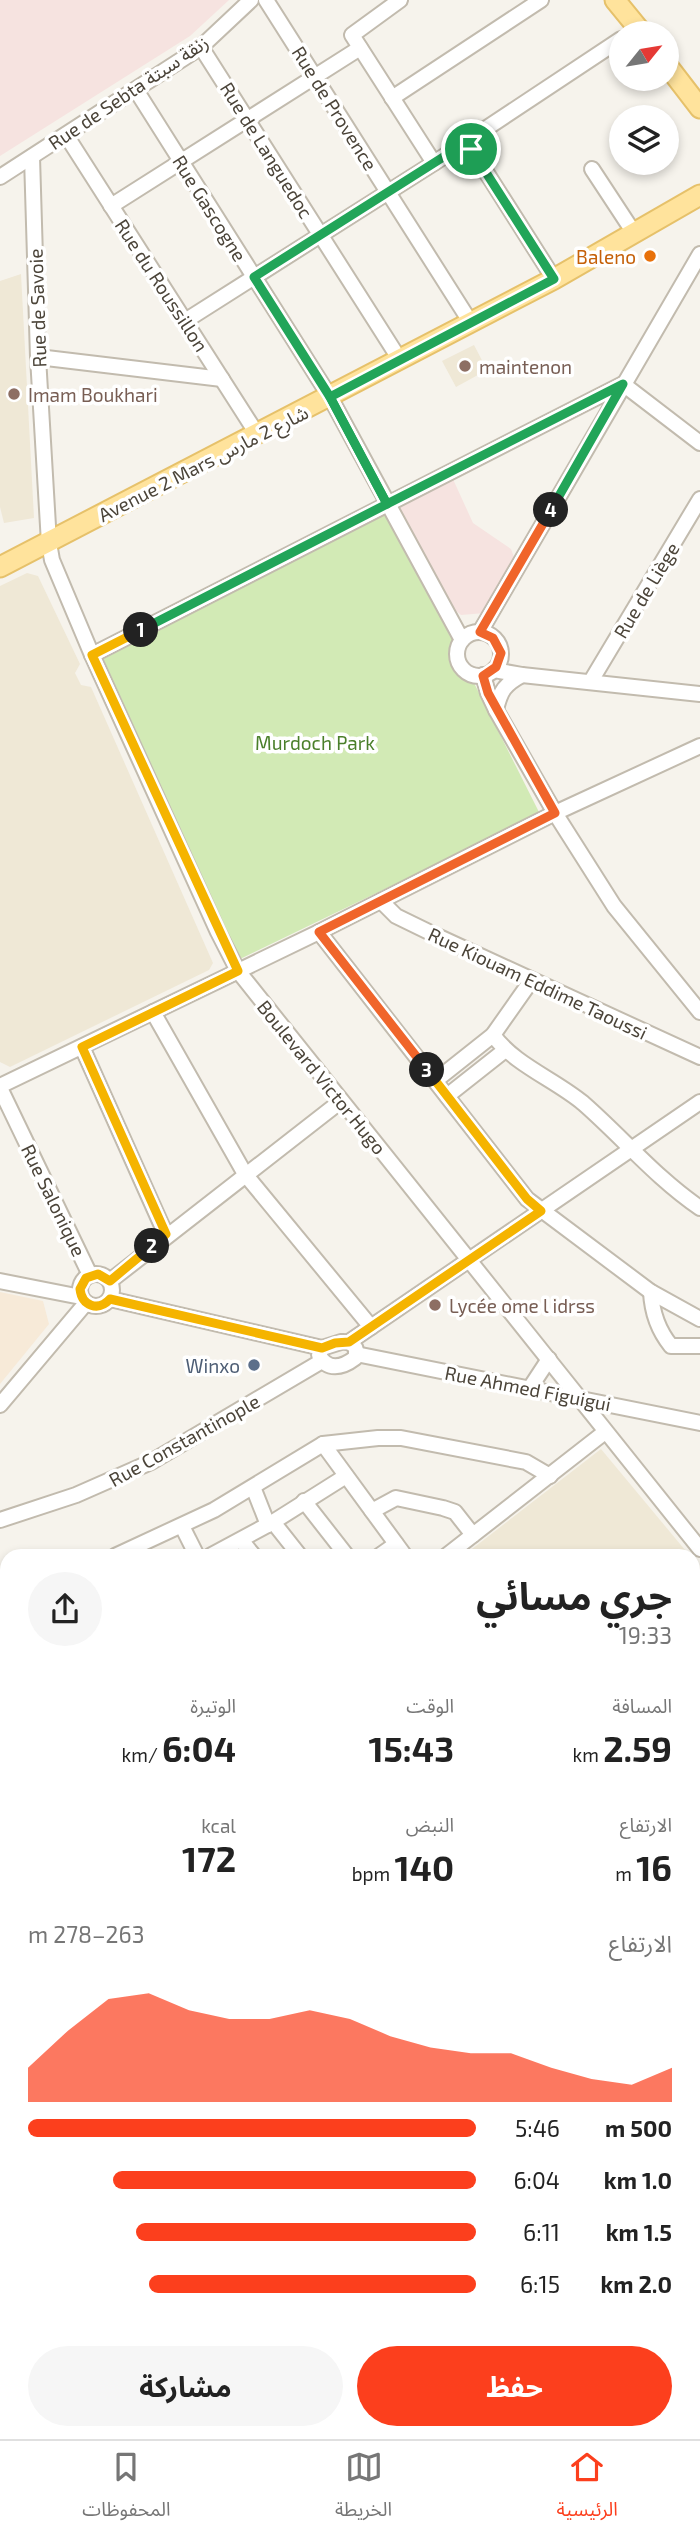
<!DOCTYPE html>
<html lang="ar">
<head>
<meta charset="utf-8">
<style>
  body { margin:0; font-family:"Exo 2","Noto Sans Arabic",sans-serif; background:#f6f6f6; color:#222; direction:rtl; height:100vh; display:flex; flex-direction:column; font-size:26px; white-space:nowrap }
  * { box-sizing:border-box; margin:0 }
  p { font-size:23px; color:#767676 }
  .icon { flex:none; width:38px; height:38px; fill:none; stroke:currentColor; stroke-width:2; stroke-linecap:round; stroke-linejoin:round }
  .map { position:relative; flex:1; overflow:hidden; direction:ltr }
  .details { position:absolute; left:0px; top:1549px; width:700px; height:891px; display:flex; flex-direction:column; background:#fff; border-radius:21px 21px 0 0; box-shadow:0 4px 10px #0003; direction:rtl }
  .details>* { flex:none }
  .needle { width:46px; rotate:60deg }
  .fabs { position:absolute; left:609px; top:21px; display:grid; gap:14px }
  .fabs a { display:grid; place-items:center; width:70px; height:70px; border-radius:50%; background:#fff; box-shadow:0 4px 10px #0003; font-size:35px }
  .pin { position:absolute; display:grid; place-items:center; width:60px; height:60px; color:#fff; margin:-30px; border:4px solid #fff; border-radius:50%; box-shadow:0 2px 7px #0007 }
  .km { position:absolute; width:35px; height:35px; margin:-18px; border-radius:50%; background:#222; color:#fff; font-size:19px; line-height:35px; text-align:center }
  .round { display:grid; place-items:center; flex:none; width:74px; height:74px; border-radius:37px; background:#f6f6f6 }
  .overview { display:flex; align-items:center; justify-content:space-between; height:119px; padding:0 28px }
  h1 { font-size:38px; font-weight:700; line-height:52px }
  .stats { display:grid; grid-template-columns:repeat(3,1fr); gap:10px; height:119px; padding:7px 28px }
  .stats div { display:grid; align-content:center }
  .stats b { font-size:35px; font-weight:700 }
  .stats small { font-size:19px; font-weight:400 }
  .stats p { font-size:19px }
  .chart { height:196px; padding:14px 28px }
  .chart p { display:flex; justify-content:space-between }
  .chart svg { width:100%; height:126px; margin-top:7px; fill:#fc3f1d; opacity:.7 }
  .cta { display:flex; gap:14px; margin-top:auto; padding:14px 28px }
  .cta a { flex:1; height:80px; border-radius:42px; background:#fc3f1d; color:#fff; font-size:28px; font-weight:700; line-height:80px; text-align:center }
  .cta a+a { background:#f6f6f6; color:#222 }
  ul { padding:0 28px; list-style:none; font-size:23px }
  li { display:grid; grid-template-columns:112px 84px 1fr; align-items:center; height:52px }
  li i { height:18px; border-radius:9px; background:#fc3f1d }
  .menu { display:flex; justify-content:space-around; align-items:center; height:98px; border-top:2px solid #e0e0e0; background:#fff; font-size:19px; color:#767676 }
  .menu a { display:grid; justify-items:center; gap:4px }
  .menu .current { color:#fc3f1d }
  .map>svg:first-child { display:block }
</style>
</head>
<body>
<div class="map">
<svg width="700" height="2439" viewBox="0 0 700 2439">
  <rect width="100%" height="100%" fill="#f6f3ec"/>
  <!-- commercial -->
  <polygon fill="#f7ead8" points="0,1292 43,1301 49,1324 0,1384"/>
  <!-- education -->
  <g fill="#efe8d6">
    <polygon points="21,274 34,518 4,523 0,507 0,281"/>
    <polygon points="474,345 487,370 456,387 442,361"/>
    <polygon points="27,573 38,576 80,664 75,673 81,685 91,687 213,963 209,970 10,1067 0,1062 0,586"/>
    <polygon points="601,1449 690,1556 478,1556 472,1549"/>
    <polygon points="0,1793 7,1796 7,1928 0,1925"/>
  </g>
  <!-- medical -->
  <g fill="#f6e3e0">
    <polygon points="0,0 229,0 190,36 0,156"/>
    <polygon points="452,477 473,523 511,549 515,560 485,613 461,615 448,604 395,506"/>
  </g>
  <!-- green -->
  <path fill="#d2eab5" d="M383,511L454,643C447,661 455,675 473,681L540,814L240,959L103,659Z"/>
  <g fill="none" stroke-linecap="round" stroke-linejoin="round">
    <defs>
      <g id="minor">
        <polyline points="266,0 471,323"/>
        <polyline points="400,0 352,35 434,163"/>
        <polyline points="201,47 400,360"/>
        <polyline points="136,90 330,397 462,640"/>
        <polyline points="392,98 541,0"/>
        <polyline points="66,135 257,434"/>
        <polyline points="467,142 554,279"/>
        <polyline points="32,157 38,357 49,543 52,560 92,655 218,932 238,971 700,1549"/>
        <polyline points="592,169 634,233"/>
        <polyline points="0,177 201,47 251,0"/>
        <polyline points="111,206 360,48"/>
        <polyline points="185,321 434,163 621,39"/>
        <polyline points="38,357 222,379"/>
        <polyline points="480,632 700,254"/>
        <circle cx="479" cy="654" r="22"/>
        <polyline points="92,655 623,384 700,443"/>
        <polyline points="494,670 522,675 700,694"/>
        <polyline points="483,675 488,693 496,710 555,813 614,906 700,1012"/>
        <polyline points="591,681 700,499"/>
        <path d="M496,710C500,691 505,684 522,675"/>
        <polyline points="381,901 396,916 437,936 700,1057"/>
        <polyline points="319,932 527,1199 651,1292 700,1319"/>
        <polyline points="153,1012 245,1174 371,1327"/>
        <path d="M493,1035C515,1065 554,1079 583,1103C623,1138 656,1178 700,1208"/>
        <polyline points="82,1047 166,1235"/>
        <polyline points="435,1081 493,1035 531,981"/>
        <polyline points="0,1086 319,932 555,813 700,746"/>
        <polyline points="0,1088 90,1275"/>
        <polyline points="447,1096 504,1051"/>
        <circle cx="96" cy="1290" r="16"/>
        <polyline points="0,1281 81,1297"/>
        <polyline points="110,1281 341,1101"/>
        <path d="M651,1292C652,1313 658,1330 671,1346H700"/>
        <polyline points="110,1299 322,1348"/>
        <path d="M341,1342C352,1341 359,1347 355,1358C342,1368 327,1371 319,1355L322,1348Z"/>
        <polyline points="349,1342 700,1102"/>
        <polyline points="356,1354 700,1423"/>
        <polyline points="530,1388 549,1359"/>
        <polyline points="0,1405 86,1303"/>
        <polyline points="323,1444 405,1556"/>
        <polyline points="253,1487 268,1525"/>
        <polyline points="304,1501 347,1556"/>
        <polyline points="372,1511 396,1498 443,1508 455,1512 473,1535"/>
        <polyline points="0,1520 76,1495 151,1462 322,1361"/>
        <polyline points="273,1522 300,1556"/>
        <polyline points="182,1526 197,1556"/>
        <polyline points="241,1540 254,1556"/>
        <polyline points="115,1556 214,1510 323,1444 378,1438 401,1438 526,1462 550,1476"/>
        <polyline points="210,1556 273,1522 346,1476"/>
        <polyline points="379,1556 396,1544"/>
        <polyline points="446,1556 605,1432"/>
        <polyline points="0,1601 7,1598"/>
        <polyline points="0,1640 7,1638"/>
        <polyline points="0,1680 7,1678"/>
        <polyline points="0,1729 7,1720"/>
        <polyline points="693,1742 700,1734"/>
        <polyline points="0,1783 7,1787"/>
        <polyline points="693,1810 700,1802"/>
        <polyline points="693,1833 700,1838"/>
        <polyline points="693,1918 700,1918"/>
        <polyline points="0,1929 7,1933"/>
        <polyline points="693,1938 700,1937"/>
        <polyline points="0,2037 7,2030"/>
        <polyline points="0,2052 7,2061"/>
        <polyline points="0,2108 7,2117"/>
        <polyline points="693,2144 700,2146"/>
        <polyline points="0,2174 7,2166"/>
        <polyline points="693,2181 700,2182"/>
        <polyline points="0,2214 7,2217"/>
        <polyline points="693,2216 700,2218"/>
        <polyline points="693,2240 700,2246"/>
        <polyline points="0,2249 7,2243"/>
        <polyline points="693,2282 700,2288"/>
        <polyline points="0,2296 7,2289"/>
        <polyline points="693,2327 700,2332"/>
        <polyline points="693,2381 700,2372"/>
        <polyline points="693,2397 700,2394"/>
        <polyline points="0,2408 7,2416"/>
        <polyline points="693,2414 700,2417"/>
        <polyline points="22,2432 28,2439"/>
        <polyline points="187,2432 194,2439"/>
        <polyline points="284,2432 291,2439"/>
        <polyline points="325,2432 331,2439"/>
        <polyline points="397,2432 403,2439"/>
        <polyline points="453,2432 460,2439"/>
        <polyline points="499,2432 506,2439"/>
        <polyline points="564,2432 572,2439"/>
        <polyline points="614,2432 622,2439"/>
        <polyline points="258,2439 263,2432"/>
        <polyline points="358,2439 364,2433"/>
        <polyline points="517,2439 520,2432"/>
        <polyline points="643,2439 649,2432"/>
        <polyline points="668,2439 669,2432"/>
      </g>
      <g id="major">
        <polyline points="615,0 642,33"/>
        <polyline points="667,65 700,108"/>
        <polyline points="0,567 554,279 700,195"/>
      </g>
    </defs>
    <!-- minor casing -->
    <use href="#minor" stroke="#c2bbae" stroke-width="18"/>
    <!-- major casing -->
    <use href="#major" stroke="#e6c16a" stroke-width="23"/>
    <!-- minor -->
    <use href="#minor" stroke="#fff" stroke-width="14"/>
    <!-- major -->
    <use href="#major" stroke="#ffe39c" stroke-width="19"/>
    <!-- rail -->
    <g stroke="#9a9a9a" stroke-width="3.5" stroke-dasharray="9 9" stroke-linecap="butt">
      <polyline points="0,2005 7,2004"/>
      <polyline points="693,2110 700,2112"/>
    </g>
  </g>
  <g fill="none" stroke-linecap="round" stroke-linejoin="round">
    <defs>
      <polyline id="split-1" points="141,630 387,504 330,397 254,277 467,142 471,149"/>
      <polyline id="split-2" points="141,630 92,655 238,971 82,1047 166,1234 152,1246"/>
      <path id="split-3" d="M152,1246L110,1281L98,1274L86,1278L80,1289C82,1306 98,1312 110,1299L322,1348L335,1343L349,1342L541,1211L527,1199L427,1070"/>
      <polyline id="split-4" points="427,1070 319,932 555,813 488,693 483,676 496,667 501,653 493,638 480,632 551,510"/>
      <polyline id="split-5" points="471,149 554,279 330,397 387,504 623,384 551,510"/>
    </defs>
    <!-- split-1 casing -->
    <use href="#split-1" stroke="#fff" stroke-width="14"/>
    <!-- split-2 casing -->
    <use href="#split-2" stroke="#fff" stroke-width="14"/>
    <!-- split-3 casing -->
    <use href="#split-3" stroke="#fff" stroke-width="14"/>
    <!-- split-4 casing -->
    <use href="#split-4" stroke="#fff" stroke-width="14"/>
    <!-- split-5 casing -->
    <use href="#split-5" stroke="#fff" stroke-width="14"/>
    <!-- split-1 -->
    <use href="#split-1" stroke="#22a559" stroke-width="9"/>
    <!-- split-2 -->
    <use href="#split-2" stroke="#f5b400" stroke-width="9"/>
    <!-- split-3 -->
    <use href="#split-3" stroke="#f5b400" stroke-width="9"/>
    <!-- split-4 -->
    <use href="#split-4" stroke="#f0652b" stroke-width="9"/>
    <!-- split-5 -->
    <use href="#split-5" stroke="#22a559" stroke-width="9"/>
  </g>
  <!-- markers -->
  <circle fill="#e8710a" stroke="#fff" stroke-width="2.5" cx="650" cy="256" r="7"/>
  <g fill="#8d6e63" stroke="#fff" stroke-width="2.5">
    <circle cx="465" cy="366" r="7"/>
    <circle cx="14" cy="394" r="7"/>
    <circle cx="435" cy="1305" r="7"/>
  </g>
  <circle fill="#5c6f8a" stroke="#fff" stroke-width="2.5" cx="254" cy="1365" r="7"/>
  <g text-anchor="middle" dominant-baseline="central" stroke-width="7" stroke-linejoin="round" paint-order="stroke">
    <!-- street labels -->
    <g font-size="19" fill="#4b4439" stroke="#fff">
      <text transform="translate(128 92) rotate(-34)">Rue de Sebta زنقة سبتة</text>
      <text transform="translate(335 108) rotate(58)">Rue de Provence</text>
      <text transform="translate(267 150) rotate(58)">Rue de Languedoc</text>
      <text transform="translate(210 208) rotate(58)">Rue Gascogne</text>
      <text transform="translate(162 285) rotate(57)">Rue du Roussillon</text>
      <text transform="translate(37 308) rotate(-92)">Rue de Savoie</text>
      <text transform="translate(203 463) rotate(-27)">Avenue 2 Mars شارع 2 مارس</text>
      <text transform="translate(646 590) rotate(-59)">Rue de Liège</text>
      <text transform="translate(538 983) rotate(25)">Rue Kiouam Eddime Taoussi</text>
      <text transform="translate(322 1077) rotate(51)">Boulevard Victor Hugo</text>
      <text transform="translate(54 1200) rotate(64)">Rue Salonique</text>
      <text transform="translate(528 1388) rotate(11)">Rue Ahmed Figuigui</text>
      <text transform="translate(184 1440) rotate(-29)">Rue Constantinople</text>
    </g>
    <!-- food labels -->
    <g font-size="19" fill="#c56008" stroke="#fff" text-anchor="end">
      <text x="636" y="256">Baleno</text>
    </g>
    <!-- education labels -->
    <g font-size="19" fill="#785e54" stroke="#fff" text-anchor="start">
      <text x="479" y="366">maintenon</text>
      <text x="28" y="394">Imam Boukhari</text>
      <text x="449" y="1305">Lycée ome l idrss</text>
    </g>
    <!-- park labels -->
    <g font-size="19" fill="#4a7f2a" stroke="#fff">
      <text x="315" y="742">Murdoch Park</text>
    </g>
    <!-- service labels -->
    <g font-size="19" fill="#4e5e75" stroke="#fff" text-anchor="end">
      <text x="240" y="1365">Winxo</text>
    </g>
  </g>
</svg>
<div class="fabs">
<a><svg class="needle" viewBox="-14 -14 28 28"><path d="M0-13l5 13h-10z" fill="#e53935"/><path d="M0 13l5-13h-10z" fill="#767676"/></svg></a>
<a><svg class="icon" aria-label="layers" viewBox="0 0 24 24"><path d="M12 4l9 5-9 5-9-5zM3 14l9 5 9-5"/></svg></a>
</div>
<div class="pin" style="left:471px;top:149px;background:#1e9e55"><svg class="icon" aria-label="arrive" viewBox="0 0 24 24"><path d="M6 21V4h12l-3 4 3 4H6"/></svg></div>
<b class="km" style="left:141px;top:630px">1</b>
<b class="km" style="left:152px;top:1246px">2</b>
<b class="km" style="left:427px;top:1070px">3</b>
<b class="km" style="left:551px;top:510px">4</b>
<section class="details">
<div class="overview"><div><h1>جري مسائي</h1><p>19:33</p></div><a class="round"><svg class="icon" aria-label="share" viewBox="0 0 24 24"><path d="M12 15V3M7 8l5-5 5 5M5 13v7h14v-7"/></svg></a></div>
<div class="stats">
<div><p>المسافة</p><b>2.59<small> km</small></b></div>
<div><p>الوقت</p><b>15:43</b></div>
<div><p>الوتيرة</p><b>6:04<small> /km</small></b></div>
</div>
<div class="stats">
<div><p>الارتفاع</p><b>16<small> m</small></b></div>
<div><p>النبض</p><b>140<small> bpm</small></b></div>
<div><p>kcal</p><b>172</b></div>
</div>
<div class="chart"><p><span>الارتفاع</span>263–278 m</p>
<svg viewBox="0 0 160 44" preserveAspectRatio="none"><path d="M0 44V32L10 19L20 8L30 6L40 12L50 15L60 15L70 12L80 15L90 21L100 25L110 27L120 27L130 32L140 36L150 38L160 32V44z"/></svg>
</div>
<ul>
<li><b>500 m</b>5:46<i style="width:100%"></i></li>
<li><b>1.0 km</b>6:04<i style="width:81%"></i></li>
<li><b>1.5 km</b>6:11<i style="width:76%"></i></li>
<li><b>2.0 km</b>6:15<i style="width:73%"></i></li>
</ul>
<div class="cta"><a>حفظ</a><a>مشاركة</a></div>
</section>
</div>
<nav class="menu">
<a class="current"><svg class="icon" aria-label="home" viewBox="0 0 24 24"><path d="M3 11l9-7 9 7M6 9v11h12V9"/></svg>الرئيسية</a>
<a><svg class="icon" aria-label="map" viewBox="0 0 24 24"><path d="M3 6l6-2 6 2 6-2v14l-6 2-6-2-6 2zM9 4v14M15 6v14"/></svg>الخريطة</a>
<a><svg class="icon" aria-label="saved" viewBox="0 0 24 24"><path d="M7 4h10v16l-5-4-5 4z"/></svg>المحفوظات</a>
</nav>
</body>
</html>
